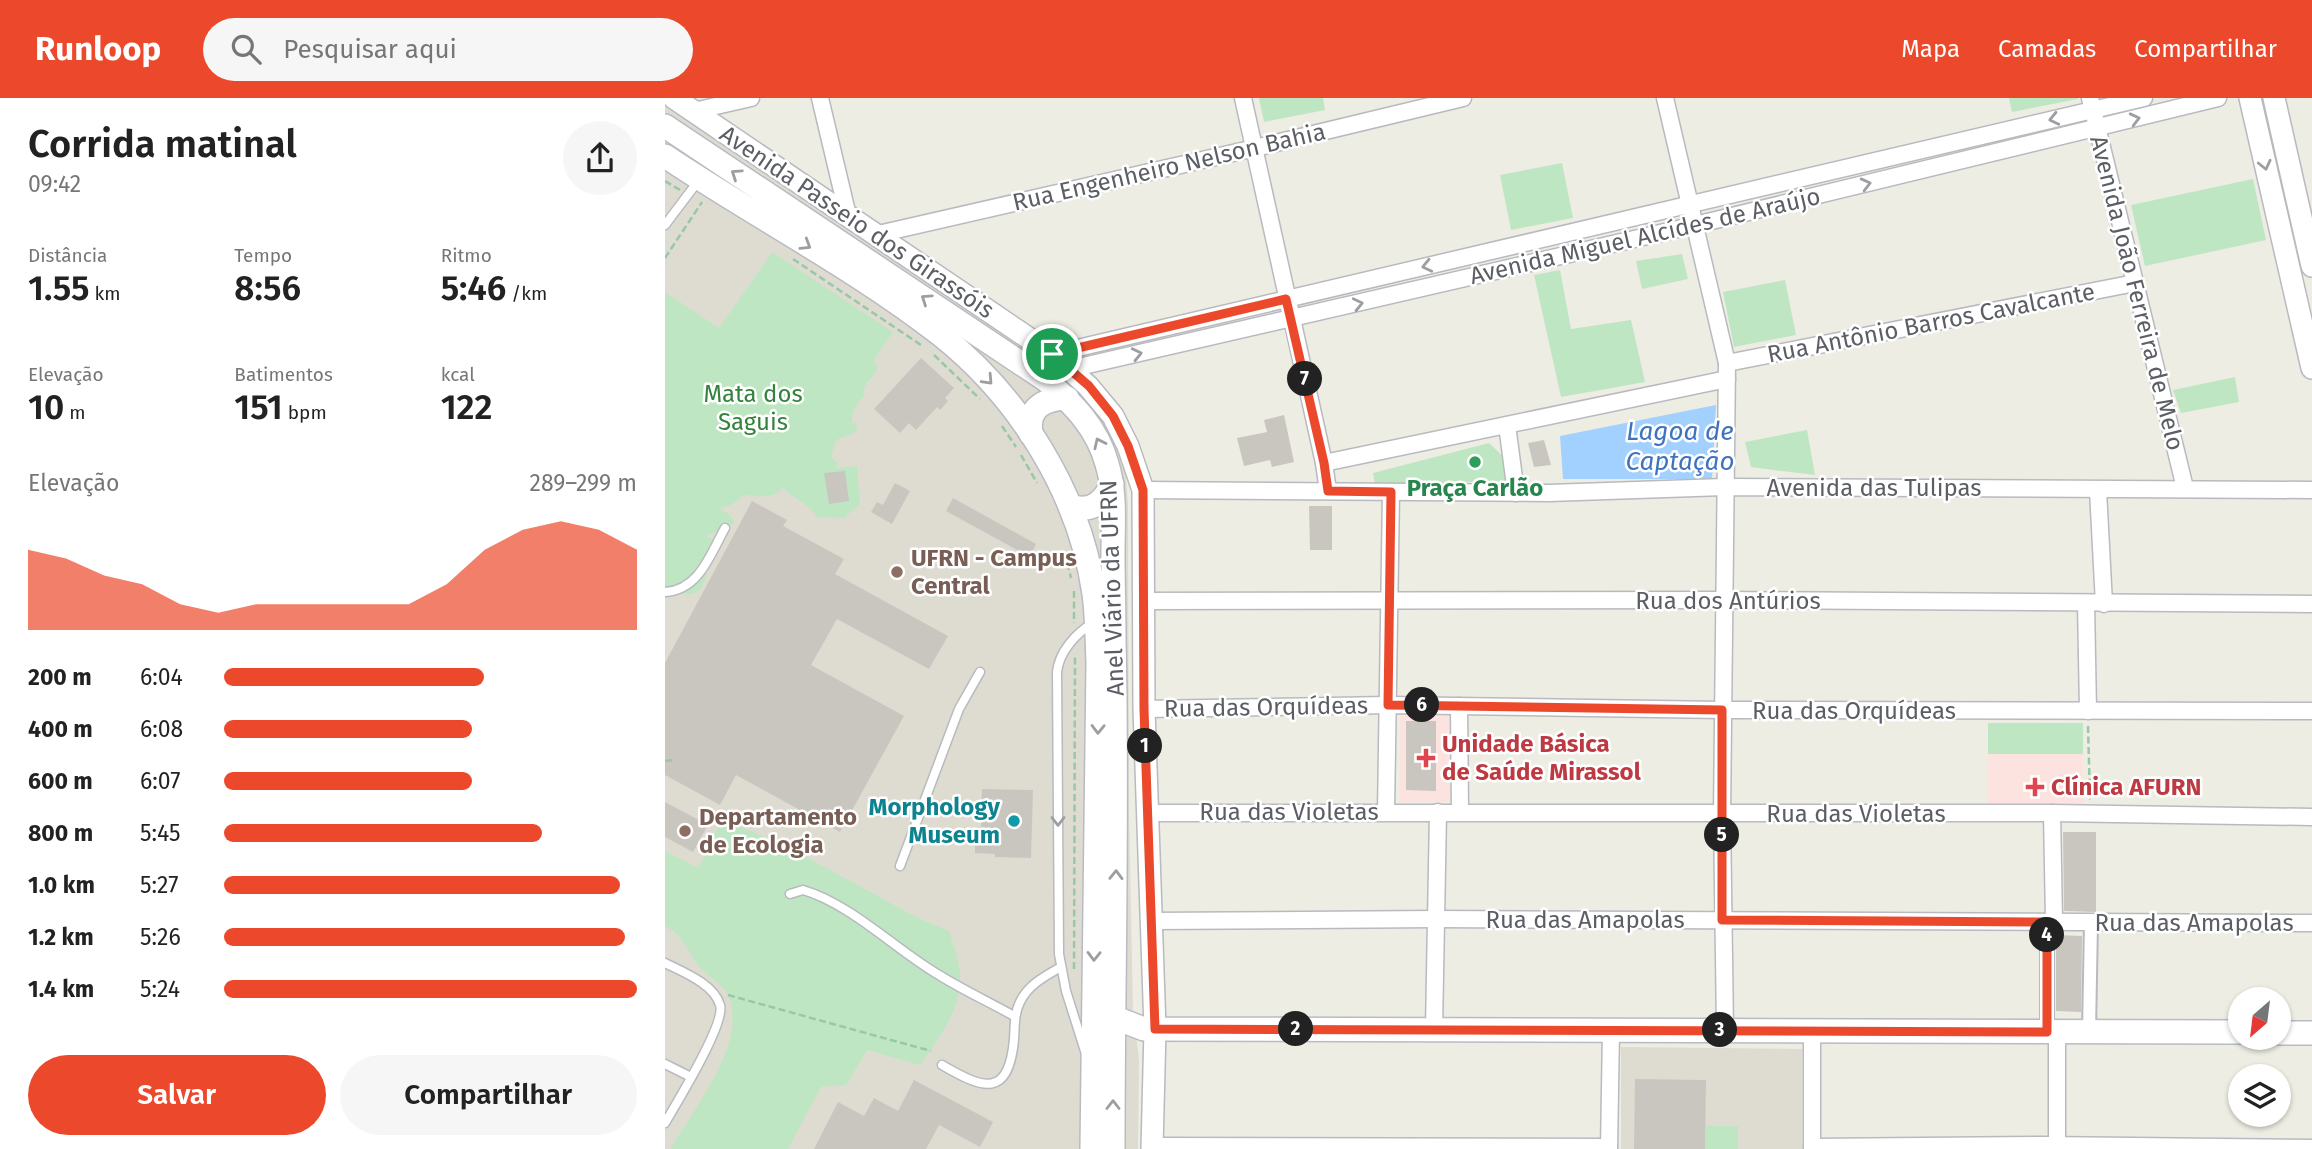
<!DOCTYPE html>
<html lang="pt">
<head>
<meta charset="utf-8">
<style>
  body { margin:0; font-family:"Fira Sans",sans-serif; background:#f6f6f6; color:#222; height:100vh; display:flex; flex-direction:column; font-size:26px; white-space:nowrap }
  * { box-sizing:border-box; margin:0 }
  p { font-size:23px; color:#767676 }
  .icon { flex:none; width:38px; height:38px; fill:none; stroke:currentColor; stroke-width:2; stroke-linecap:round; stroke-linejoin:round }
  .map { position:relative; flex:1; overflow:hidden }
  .panel { display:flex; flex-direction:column; background:#fff; width:665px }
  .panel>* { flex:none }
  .needle { width:46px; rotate:208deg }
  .fabs { position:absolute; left:1563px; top:889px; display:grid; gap:14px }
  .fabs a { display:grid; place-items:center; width:63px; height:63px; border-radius:50%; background:#fff; box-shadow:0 2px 5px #0004; font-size:35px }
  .pin { position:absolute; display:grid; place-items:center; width:60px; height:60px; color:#fff; margin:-30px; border:4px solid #fff; border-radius:50%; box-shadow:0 2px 7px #0007 }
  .km { position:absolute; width:35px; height:35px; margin:-18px; border-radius:50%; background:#222; color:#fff; font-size:19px; line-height:35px; text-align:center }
  .round { display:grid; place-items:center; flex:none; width:74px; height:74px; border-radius:37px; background:#f6f6f6 }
  .overview { display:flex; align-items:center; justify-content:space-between; height:119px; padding:0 28px }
  h1 { font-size:38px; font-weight:600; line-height:52px }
  .metrics { display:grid; grid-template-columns:repeat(3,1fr); gap:10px; height:119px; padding:7px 28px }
  .metrics div { display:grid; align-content:center }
  .metrics b { font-size:35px; font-weight:600 }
  .metrics small { font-size:19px; font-weight:400 }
  .metrics p { font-size:19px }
  .chart { height:196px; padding:14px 28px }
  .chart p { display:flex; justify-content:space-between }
  .chart svg { width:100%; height:126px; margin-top:7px; fill:#ec492c; opacity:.7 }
  .primary-button { display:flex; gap:14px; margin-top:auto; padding:14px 28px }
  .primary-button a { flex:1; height:80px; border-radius:42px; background:#ec492c; color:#fff; font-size:28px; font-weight:600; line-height:80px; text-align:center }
  .primary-button a+a { background:#f6f6f6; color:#222 }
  ul { padding:0 28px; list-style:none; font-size:23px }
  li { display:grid; grid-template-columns:112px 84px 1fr; align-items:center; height:52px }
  li i { height:18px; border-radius:9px; background:#ec492c }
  header { display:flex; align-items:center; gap:42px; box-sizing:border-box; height:98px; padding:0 35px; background:#ec492c; color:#fff }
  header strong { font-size:33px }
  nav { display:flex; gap:38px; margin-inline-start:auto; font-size:24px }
  .search { width:490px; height:63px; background:#f6f6f6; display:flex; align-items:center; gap:18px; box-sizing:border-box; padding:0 24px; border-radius:38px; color:#767676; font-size:26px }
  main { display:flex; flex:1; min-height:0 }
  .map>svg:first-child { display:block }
</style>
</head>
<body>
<header>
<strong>Runloop</strong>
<div class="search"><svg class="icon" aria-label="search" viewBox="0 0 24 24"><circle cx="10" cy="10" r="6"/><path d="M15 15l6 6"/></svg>Pesquisar aqui</div>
<nav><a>Mapa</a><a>Camadas</a><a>Compartilhar</a></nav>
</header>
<main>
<section class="panel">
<div class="overview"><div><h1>Corrida matinal</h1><p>09:42</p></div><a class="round"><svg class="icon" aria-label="share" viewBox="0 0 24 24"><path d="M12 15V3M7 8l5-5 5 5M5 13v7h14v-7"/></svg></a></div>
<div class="metrics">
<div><p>Distância</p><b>1.55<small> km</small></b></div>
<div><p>Tempo</p><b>8:56</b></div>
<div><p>Ritmo</p><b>5:46<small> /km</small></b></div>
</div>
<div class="metrics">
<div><p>Elevação</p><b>10<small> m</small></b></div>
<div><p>Batimentos</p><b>151<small> bpm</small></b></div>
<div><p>kcal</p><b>122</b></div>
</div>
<div class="chart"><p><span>Elevação</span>289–299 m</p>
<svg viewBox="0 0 160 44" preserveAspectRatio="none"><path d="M0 44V16L10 19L20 25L30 28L40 35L50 38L60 35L70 35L80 35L90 35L100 35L110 28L120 16L130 9L140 6L150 9L160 16V44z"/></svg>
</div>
<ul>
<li><b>200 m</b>6:04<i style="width:63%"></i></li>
<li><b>400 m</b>6:08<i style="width:60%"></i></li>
<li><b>600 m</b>6:07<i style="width:60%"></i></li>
<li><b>800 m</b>5:45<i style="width:77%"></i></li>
<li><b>1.0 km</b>5:27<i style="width:96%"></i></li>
<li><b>1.2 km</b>5:26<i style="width:97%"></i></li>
<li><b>1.4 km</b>5:24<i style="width:100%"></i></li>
</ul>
<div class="primary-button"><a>Salvar</a><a>Compartilhar</a></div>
</section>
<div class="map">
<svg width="1647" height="1051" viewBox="0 0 1647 1051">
  <rect width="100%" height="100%" fill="#eeede3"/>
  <!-- education -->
  <g fill="#dedcd1">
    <polygon points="0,1 408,282 452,340 460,370 463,405 464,715 468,912 474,961 473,1051 0,1051"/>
    <polygon points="956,949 1137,951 1137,1051 956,1051"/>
  </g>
  <!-- medical -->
  <g fill="#fce3df">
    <polygon points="735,616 787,617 787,704 735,704"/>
    <polygon points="1323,656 1418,656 1418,713 1323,712"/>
  </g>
  <!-- green -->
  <g fill="#bfe6c2">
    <polygon points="594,0 658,0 660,12 599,24"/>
    <polygon points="1344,0 1413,0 1413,1 1347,14"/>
    <polygon points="897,65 908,120 846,132 835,77"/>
    <polygon points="1588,81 1601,142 1480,168 1466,107"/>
    <path d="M107,154L228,234L208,263L213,268C210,280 196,285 199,299C191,303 186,317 187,326L191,324L192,332L187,336L171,342L166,359L173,365L171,370L192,368L195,406L179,420L152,419C142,405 131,402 118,390C105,402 96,398 80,397L64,408L54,410L65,417L70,425L41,438L50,442L52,456L46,462L47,467L42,470C41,486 35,499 17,496L13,491L6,499L0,495V194L54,230Z"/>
    <polygon points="1017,156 1023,181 977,191 971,163"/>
    <polygon points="895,172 906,231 966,222 980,284 896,299 869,177"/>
    <polygon points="1120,182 1131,237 1069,249 1058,194"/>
    <polygon points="1570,279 1574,304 1516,315 1508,292"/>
    <polygon points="1142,332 1150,377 1086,369 1080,344"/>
    <polygon points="824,345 843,363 844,383 710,386 708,375"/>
    <rect x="1323" y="625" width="95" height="31"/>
    <path d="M57,721L123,749L255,821L284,833C288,846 294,862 295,876C296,913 275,938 255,967L202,952L181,987L156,989L123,1051H6C28,1010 82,948 64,899C59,887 42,878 34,868C21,852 20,838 0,828V753L33,770Z"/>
    <polygon points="1041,1028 1073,1028 1073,1051 1040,1051"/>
  </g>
  <!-- water -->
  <polygon fill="#a2d0ff" points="1051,307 1047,381 898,381 895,338"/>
  <!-- building -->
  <g fill="#c9c6c0">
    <polygon points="256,260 289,290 280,300 283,303 275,312 272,309 251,332 244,325 235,335 209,311"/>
    <polygon points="619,317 629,364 607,369 605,362 579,368 572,340 602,334 599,322"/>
    <polygon points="879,342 886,367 869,369 863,345"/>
    <polygon points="180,373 184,403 164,406 159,375"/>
    <polygon points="230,385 245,393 227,426 206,414 212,404 218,407"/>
    <polygon points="288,400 371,446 365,459 281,413"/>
    <polygon points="87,403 122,422 118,428 179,461 170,476 283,538 264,571 172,521 146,567 239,618 175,734 71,677 55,707 0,677 0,565"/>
    <polygon points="644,408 667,408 667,452 645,452"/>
    <polygon points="741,623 771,623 771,693 741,692"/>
    <polygon points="317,691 368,692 366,760 330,759 330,756 310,755 310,729 316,729"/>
    <polygon points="0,704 43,727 28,754 0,739"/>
    <polygon points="1398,734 1431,734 1431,814 1399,813"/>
    <polygon points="1391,837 1417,838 1416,914 1391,913"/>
    <polygon points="970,981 1041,982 1040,1051 969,1051"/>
    <polygon points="249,982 328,1024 315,1049 274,1027 261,1051 149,1051 173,1004 199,1018 209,1000 233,1013"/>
  </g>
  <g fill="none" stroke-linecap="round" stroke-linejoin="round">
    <defs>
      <g id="service">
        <polyline points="0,127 34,82"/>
        <path d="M0,494C34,492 45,457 60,430"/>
        <polyline points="235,768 294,611 315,574"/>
        <path d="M125,796L138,792C186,806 231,852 274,877C298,892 324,904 349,918"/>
        <path d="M0,865C18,874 49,886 55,907C61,925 11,1006 0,1025"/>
        <path d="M420,953L401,893L394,856L392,574C394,554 411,535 428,525"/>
        <polyline points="0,966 26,979"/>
        <path d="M277,967C318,991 344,1001 349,941C350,927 349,916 355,904C363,887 380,878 396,869"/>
      </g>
      <g id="pedestrian">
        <polyline points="1382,824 1382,934"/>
        <polyline points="1424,934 1426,825"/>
      </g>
      <g id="minor">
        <polyline points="155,0 183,118"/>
        <polyline points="578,0 659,365 663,393"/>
        <polyline points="1000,0 1062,265 1057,717 1060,932"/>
        <polyline points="1425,0 1520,390"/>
        <polyline points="29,13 86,0"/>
        <polyline points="209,137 590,50 798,0"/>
        <polyline points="387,256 1479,0"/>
        <polyline points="1062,265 1470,185"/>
        <polyline points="405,271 1030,127 1553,0"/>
        <polyline points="842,327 851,395"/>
        <polyline points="659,365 1062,281"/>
        <polyline points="478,392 884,395 1059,389 1647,392"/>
        <polyline points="1433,392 1439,506"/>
        <polyline points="478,503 1058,502 1647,506"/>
        <polyline points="1421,505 1423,613"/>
        <polyline points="794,608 795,714"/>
        <polyline points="479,611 723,607 1057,612 1647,613"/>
        <polyline points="721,714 726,394"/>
        <polyline points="482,715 1387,715 1647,719"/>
        <polyline points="1387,715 1389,823"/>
        <polyline points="486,823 771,821 1647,825"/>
        <polyline points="769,931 773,714"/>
        <polyline points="1392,934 1392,1047"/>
        <polyline points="487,1048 944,1049"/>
        <polyline points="1147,1049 1378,1047 1647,1050"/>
        <polyline points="944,1051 946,932"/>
        <polyline points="1147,1051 1147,932"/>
      </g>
      <g id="tertiary">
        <polyline points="9,0 387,256 423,288 448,318 463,348 478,392 479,611 490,931 487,1051"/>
        <polyline points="1585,0 1647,270"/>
        <polyline points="1609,0 1647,168"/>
      </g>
      <g id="secondary">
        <path d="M0,28L381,282C408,306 432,329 442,366C451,395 448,426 448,456C448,484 449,512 449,541C453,711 448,881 448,1051"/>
        <path d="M0,58C91,119 190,170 276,237C355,300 415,396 429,496C432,518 432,542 433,565L427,1051"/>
        <path d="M366,336C362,310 378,301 402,300"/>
        <path d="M405,408C426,415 438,405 447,386"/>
        <polyline points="448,919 479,931 1575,934"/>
        <polyline points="1614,935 1647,935"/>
      </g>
    </defs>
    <!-- service casing -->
    <use href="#service" stroke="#b8babf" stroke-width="11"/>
    <!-- pedestrian casing -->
    <use href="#pedestrian" stroke="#b8babf" stroke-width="16"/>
    <!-- minor casing -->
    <use href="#minor" stroke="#b8babf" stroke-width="19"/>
    <!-- tertiary casing -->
    <use href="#tertiary" stroke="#b8babf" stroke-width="24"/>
    <!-- secondary casing -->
    <use href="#secondary" stroke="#b9bbc2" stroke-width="26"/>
    <!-- path -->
    <g stroke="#98c7a9" stroke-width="2.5" stroke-dasharray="7 3.5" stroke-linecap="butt">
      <polyline points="0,83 15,92"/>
      <polyline points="0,160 37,104"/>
      <polyline points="128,161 256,247"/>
      <polyline points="269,257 315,301"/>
      <polyline points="337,328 351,349"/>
      <polyline points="356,357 372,385"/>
      <polyline points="400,455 406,480"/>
      <polyline points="409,493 409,525"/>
      <polyline points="1423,628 1425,702"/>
      <polyline points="0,663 9,662"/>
      <polyline points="409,871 410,559"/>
      <polyline points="63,897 266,953"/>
    </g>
    <!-- service -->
    <use href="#service" stroke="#fff" stroke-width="8"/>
    <!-- pedestrian -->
    <use href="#pedestrian" stroke="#fff" stroke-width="12"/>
    <!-- minor -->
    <use href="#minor" stroke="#fff" stroke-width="16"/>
    <!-- tertiary -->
    <use href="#tertiary" stroke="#fff" stroke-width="21"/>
    <!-- secondary -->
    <use href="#secondary" stroke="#fff" stroke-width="23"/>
  </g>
  <!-- one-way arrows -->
  <defs><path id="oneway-chevron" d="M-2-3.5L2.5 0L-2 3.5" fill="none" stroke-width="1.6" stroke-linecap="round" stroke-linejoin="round" transform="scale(1.75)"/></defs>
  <g stroke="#9d9ea2">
    <use href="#oneway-chevron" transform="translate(1389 21) rotate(167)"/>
    <use href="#oneway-chevron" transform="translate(1470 21) rotate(-14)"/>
    <use href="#oneway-chevron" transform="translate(1600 67) rotate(77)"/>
    <use href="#oneway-chevron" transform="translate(71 76) rotate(-146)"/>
    <use href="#oneway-chevron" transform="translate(1201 86) rotate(-14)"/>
    <use href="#oneway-chevron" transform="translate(141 147) rotate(32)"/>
    <use href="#oneway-chevron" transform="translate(762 168) rotate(167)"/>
    <use href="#oneway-chevron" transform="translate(261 201) rotate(-146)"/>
    <use href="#oneway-chevron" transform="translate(693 206) rotate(-13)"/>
    <use href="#oneway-chevron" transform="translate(472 256) rotate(-13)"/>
    <use href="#oneway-chevron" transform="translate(323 282) rotate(47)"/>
    <use href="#oneway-chevron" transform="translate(434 345) rotate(-115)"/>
    <use href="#oneway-chevron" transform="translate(433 631) rotate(91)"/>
    <use href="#oneway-chevron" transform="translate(393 723) rotate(90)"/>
    <use href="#oneway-chevron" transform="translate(451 777) rotate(-89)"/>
    <use href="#oneway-chevron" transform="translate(429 858) rotate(91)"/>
    <use href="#oneway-chevron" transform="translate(448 1007) rotate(-90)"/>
  </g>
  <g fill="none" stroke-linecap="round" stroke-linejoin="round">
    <defs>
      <polygon id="route" points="621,201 659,365 663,393 726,394 723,607 1057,612 1057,822 1382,824 1382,934 490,931 479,611 478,392 463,348 448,318 424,288 387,256"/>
    </defs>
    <!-- route casing -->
    <use href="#route" stroke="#fff" stroke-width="14"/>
    <!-- route -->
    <use href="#route" stroke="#ec492c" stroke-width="9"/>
  </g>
  <!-- markers -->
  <circle fill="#2e9e5b" stroke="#fff" stroke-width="2.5" cx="810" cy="364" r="7"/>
  <g fill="#8d6e63" stroke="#fff" stroke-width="2.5">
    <circle cx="232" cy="474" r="7"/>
    <circle cx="20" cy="733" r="7"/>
  </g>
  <g fill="#e0444e" stroke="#fff" stroke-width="2.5">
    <path d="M757.5 649.5h7v7h7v7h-7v7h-7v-7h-7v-7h7z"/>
    <path d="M1366.5 678.5h7v7h7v7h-7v7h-7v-7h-7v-7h7z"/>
  </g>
  <circle fill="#0f9aa8" stroke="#fff" stroke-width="2.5" cx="349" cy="723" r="7"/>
  <g text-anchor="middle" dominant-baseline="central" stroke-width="5" stroke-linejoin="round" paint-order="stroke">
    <!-- street labels -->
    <g font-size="24" fill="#5b5e64" stroke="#fff">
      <text transform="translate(504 69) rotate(-13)">Rua Engenheiro Nelson Bahia</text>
      <text transform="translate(192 124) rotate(34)">Avenida Passeio dos Girassóis</text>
      <text transform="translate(980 138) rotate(-13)">Avenida Miguel Alcídes de Araújo</text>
      <text transform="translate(1472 195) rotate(76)">Avenida João Ferreira de Melo</text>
      <text transform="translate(1266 225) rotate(-11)">Rua Antônio Barros Cavalcante</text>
      <text x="1209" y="390">Avenida das Tulipas</text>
      <text transform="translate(447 490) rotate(-92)">Anel Viário da UFRN</text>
      <text x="1063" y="503">Rua dos Antúrios</text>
      <text transform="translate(601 609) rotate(-1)">Rua das Orquídeas</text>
      <text x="1189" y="613">Rua das Orquídeas</text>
      <text x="624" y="714">Rua das Violetas</text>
      <text x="1191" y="716">Rua das Violetas</text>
      <text x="920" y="822">Rua das Amapolas</text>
      <text x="1529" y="825">Rua das Amapolas</text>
    </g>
    <!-- park labels -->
    <g font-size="24" fill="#33833d" stroke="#fff">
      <text x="88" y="296">Mata dos<tspan x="88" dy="28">Saguis</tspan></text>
    </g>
    <!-- leisure labels -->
    <g font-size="24" font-weight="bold" fill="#27864d" stroke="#fff">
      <text x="810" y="390">Praça Carlão</text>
    </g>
    <!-- education labels -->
    <g font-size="24" font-weight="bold" fill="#785e54" stroke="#fff" text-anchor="start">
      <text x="246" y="460">UFRN - Campus<tspan x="246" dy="28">Central</tspan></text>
      <text x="34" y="719">Departamento<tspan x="34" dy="28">de Ecologia</tspan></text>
    </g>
    <!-- health labels -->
    <g font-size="24" font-weight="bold" fill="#be3a42" stroke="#fff" text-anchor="start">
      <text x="777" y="646">Unidade Básica<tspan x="777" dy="28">de Saúde Mirassol</tspan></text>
      <text x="1386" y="689">Clínica AFURN</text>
    </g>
    <!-- culture labels -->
    <g font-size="24" font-weight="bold" fill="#0d838f" stroke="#fff" text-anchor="end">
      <text x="335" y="709">Morphology<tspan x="335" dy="28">Museum</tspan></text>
    </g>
    <!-- water labels -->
    <g font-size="26" font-style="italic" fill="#4073bc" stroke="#fff">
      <text x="1015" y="333">Lagoa de<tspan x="1015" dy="30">Captação</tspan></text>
    </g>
  </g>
</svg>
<div class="fabs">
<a><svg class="needle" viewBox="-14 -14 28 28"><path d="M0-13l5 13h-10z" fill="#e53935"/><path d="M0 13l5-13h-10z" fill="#767676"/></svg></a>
<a><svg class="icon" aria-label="layers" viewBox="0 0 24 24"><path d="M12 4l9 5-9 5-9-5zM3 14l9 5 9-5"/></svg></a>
</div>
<div class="pin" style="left:387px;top:256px;background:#1e9e55"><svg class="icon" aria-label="arrive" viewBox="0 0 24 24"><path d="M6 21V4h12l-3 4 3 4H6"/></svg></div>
<b class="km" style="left:480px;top:648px">1</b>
<b class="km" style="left:631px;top:931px">2</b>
<b class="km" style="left:1055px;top:932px">3</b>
<b class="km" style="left:1382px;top:837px">4</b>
<b class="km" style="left:1057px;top:737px">5</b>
<b class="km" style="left:757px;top:607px">6</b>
<b class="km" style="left:640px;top:281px">7</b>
</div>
</main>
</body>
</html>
